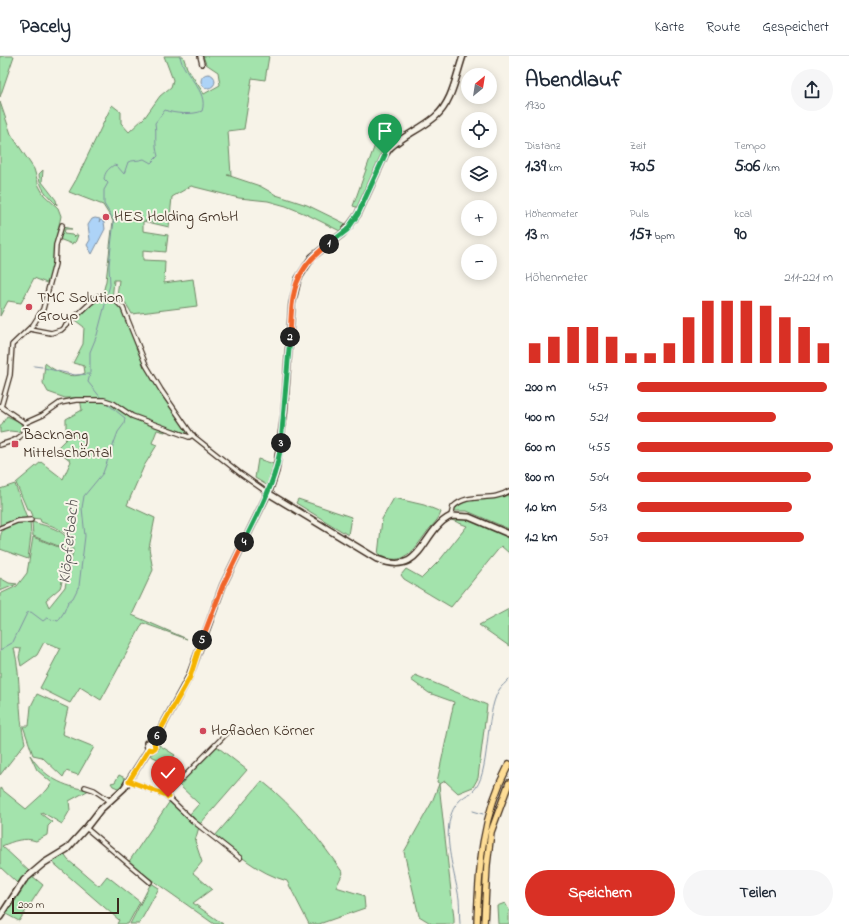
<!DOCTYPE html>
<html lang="de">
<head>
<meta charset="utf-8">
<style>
  body { margin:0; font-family:"Indie Flower",sans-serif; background:#f6f6f7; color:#1f2937; height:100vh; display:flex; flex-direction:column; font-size:15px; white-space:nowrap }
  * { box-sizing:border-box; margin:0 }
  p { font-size:13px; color:#747a83 }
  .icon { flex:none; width:22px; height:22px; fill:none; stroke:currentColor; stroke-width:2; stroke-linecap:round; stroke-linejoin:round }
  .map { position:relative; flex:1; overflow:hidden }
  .drawer { display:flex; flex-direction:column; background:#fff; width:340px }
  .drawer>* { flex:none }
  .needle { width:26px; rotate:30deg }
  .controls { position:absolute; left:461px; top:12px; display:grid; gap:8px }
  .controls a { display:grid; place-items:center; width:36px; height:36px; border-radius:50%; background:#fff; box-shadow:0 2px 10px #0003; font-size:20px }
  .scale { position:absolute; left:12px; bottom:10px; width:107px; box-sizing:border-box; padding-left:4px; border:2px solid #3b2a1e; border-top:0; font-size:11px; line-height:14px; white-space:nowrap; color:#3b2a1e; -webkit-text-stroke:3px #f7f3e8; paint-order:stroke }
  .pin { position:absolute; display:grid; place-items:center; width:34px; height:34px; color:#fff; margin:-41px -17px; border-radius:50% 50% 50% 0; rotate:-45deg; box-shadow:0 0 4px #0007 }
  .pin .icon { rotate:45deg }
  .km { position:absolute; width:20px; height:20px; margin:-10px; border-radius:50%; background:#222; color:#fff; font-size:11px; line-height:20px; text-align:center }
  .round { display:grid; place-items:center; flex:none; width:42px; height:42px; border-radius:21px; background:#f6f6f7 }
  .overview { display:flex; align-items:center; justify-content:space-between; height:68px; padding:0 16px }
  h1 { font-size:22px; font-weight:800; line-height:30px }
  .figures { display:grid; grid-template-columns:repeat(3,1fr); gap:6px; height:68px; padding:4px 16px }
  .figures div { display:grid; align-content:center }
  .figures b { font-size:17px; font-weight:800 }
  .figures small { font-size:11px; font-weight:400 }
  .figures p { font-size:11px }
  .chart { height:112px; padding:8px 16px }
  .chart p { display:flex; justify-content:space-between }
  .chart svg { width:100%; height:72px; margin-top:4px; stroke:#d93025; stroke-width:6 }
  .cta { display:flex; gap:8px; margin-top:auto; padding:8px 16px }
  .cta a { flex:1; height:46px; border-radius:24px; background:#d93025; color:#fff; font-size:16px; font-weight:800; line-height:46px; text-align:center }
  .cta a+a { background:#f6f6f7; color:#1f2937 }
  ul { padding:0 16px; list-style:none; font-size:13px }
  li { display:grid; grid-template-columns:64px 48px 1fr; align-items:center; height:30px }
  li i { height:10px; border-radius:5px; background:#d93025 }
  header { display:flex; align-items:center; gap:24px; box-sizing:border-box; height:56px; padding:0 20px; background:#fff; border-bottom:1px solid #e0e1e3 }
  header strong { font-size:19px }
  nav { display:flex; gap:22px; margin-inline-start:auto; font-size:14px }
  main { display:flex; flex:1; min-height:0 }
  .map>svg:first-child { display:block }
</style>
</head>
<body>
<header>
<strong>Pacely</strong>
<nav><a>Karte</a><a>Route</a><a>Gespeichert</a></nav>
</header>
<main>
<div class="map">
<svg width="509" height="868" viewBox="0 0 509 868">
  <rect width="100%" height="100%" fill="#f7f3e8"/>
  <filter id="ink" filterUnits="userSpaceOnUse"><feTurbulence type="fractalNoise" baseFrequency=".025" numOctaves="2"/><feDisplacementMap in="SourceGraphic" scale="8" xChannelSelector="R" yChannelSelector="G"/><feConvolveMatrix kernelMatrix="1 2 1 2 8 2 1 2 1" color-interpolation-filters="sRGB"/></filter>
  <g filter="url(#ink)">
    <!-- green -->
    <g fill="#a3e3ac" stroke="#6f8665">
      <polygon points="0,0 14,0 0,41"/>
      <path d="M164,0H183L187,12L204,38L220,29L218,16L206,8L203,0H269L265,24L252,22L244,73L228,75L231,119H227L260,130L276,139L307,149L348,169L342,176L308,159L286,150L268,145L239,142L191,130L172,141L169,171L143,165V175L168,179L166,196L143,194V204L165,205L164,227L193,223L197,250L132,258L125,246L117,240L119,224H114L112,244C129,256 135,291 145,309C157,331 171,352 186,372L184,373L189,378L168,371L165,376L157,374L152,387L157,389L144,410L127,449L155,462L149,492L153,514L132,559L187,583L143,567L101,644L80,631L70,647L40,632L61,592L44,586L37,599L21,610L19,601L21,593L14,592C22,623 17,656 25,687L0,719V538L17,530L27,517L33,481L71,496L60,532L46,544L49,551L65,531L73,495C72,476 56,471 41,466L40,463L31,462L33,460L30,453H27L16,427L41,406L63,423L71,405L56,393L66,383V363L82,354L80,342H65L48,336L43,327L45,307C56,316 71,324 85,317L84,310L73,307L83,288L84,271L76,265L103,237L106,225L113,165L103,149L69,136L76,124L112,49L121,56V67L129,76L145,61L160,40L171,31L173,24Z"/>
      <polygon points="0,46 11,78 34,113 39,130 44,139 58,152 61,160 55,188 54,208 49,228 34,222 21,247 8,245 0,260"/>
      <polygon points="376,86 388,91 359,152 353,150"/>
      <path d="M43,114L42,126L56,144L57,149C48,140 39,132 39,118Z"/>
      <polygon points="63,171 72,173 65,173 64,178 72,179 74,181 76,179 78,179 75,187 73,186 72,188 59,183"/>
      <polygon points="7,360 20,366 22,370 19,376 10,375 0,377 0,371"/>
      <polygon points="258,403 274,408 268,430 255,422"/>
      <polygon points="15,428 27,462 17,463 0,471 0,433"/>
      <polygon points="507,438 509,442 509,473 467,455 453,455 464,444"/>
      <path d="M394,442L424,449L441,456C439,464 432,469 427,476C412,496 406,511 378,499L382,463Z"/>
      <polygon points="298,443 351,461 348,479 296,447"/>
      <polygon points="465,461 509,480 509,497 501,490 451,551 404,523 401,519 406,513 422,522 439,505 467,470 449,463"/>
      <path d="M17,466H30L31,479L28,503L0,493C0,475 0,473 17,466Z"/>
      <path d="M32,466C46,470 72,474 71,495L33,480Z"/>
      <polygon points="0,522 9,527 17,528 0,535"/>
      <polygon points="509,553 509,590 479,569"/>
      <polygon points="415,619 487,649 478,722 473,731 458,737 445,725 440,728 437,726 454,646 429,637 411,624"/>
      <polygon points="37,638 68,652 62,678 94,691 78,719 66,715 63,721 42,701 33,699 23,670 29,670 31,650"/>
      <polygon points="159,689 175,699 168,708 149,699 156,695"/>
      <polygon points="215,689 247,714 200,768 189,759 199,748 178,728"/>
      <path d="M30,699C44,721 63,731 89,734L69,745L70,754L62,768L42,756L41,758L52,766L48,770L47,779L36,785C25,781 13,785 2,790L30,816L20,827L16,826L0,811V732L26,753L47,734L52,727L37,714Z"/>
      <polygon points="119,719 125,722 123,729 120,733 113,730 111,727 115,726"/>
      <path d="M262,725C295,751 319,783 343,817L336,831L362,839L364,841L365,852L319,868H309L287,825C258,817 238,798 215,780Z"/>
      <polygon points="439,728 454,862 454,868 432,868 419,860 404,796 432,746"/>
      <polygon points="170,745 199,771 195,785 202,806 193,817 212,833 193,847 223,868 214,868 128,807"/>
      <polygon points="63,797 68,804 99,830 107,820 140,846 128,868 117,868 119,864 50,804"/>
      <polygon points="31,819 43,829 19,865 4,857"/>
      <polygon points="151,827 159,832 139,868 130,868"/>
      <polygon points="505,847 509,854 509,868 498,868 497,850"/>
    </g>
    <!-- water -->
    <g fill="#add3f7" stroke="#7f8fa0">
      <circle cx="208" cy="25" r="7"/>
      <polygon points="95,162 100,163 99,166 101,164 104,166 105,173 92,198 87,189 90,184 88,169 92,163"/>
    </g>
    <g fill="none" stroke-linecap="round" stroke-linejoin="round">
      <!-- stream -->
      <g stroke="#7f8fa0" stroke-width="1">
        <path d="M108,236L110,229L109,209L114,164L104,148V134L108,127L104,123C105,116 108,113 114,109L117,110L124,118L128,106C133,104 138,105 144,103L151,107L158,100C154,88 157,78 155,67L165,54C173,58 194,59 202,55C209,34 183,20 180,0"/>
        <polyline points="34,310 42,311"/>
        <polyline points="44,312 75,319 89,318"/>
        <polyline points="101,342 88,326 90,318 90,296 97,279 106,245"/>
        <polyline points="13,586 27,557 31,556 43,565 47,562 58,565 64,556 68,546 73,542 79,530 85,480 82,452 84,440 103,417 118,376 124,368 125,362 105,346"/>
        <polyline points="0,594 12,587"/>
        <path d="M473,735C491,720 484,659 499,634C501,630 506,627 509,623"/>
        <polyline points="473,755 483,758"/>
        <path d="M460,868C459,860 460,851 459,843C455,813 431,754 471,737"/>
      </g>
      <defs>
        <g id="street">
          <polyline points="200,0 202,8"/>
          <path d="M30,273L51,277L61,274L98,240C109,240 115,243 123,252L146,309L161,334L192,379L241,418L268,437"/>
          <polyline points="0,350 25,367"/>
          <polyline points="1,351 10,319 12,289 33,269 43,253 55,208 56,189 62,169"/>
          <polyline points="25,367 43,359 60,347 76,344 104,344 113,347 132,360 189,381 193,379"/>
          <path d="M0,389C12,385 26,383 25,367"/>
          <path d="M451,460L453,451C469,435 491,447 509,435"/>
          <polyline points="0,472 17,465 31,464"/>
          <polyline points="129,725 166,739 193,765 240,802"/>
          <polyline points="85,731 94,734 110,745"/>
          <polyline points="166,739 227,677"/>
          <polyline points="86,772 150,826"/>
        </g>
        <g id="secondary">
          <path d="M268,437L377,503C424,522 420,475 451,460L469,461L509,478"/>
          <path d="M154,686L147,687L148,692L151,694L155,691L154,686L189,621L223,529L270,433L276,415L284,359L292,248L298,223L312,201L342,178L350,169L358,158L385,99L390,92C403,80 421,73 435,61C452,47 456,20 463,0"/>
          <polyline points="0,861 24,824 44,807 67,793 86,772 100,754 124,732 149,693"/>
        </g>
        <g id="primary">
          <path d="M477,868C479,810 481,761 509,708"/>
          <polyline points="484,868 487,809 491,776 509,727"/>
        </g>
      </defs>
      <!-- street casing -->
      <use href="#street" stroke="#3b2a1e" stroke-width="6"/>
      <!-- secondary casing -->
      <use href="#secondary" stroke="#3b2a1e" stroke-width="8"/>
      <!-- primary casing -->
      <use href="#primary" stroke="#3b2a1e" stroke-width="8"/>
      <!-- street -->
      <use href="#street" stroke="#f7f3e8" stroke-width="3.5"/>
      <!-- secondary -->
      <use href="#secondary" stroke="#f7f3e8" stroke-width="5"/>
      <!-- primary -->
      <use href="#primary" stroke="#fedd96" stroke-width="5.5"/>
    </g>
  </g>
  <g fill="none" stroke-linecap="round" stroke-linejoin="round" filter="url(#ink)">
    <defs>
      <polyline id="split-1" points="329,188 347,174 358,158 385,99"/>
      <path id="split-2" d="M290,281C292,238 292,214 329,188"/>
      <polyline id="split-3" points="281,387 290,281"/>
      <path id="split-4" d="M244,486C260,453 277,424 281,387"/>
      <polyline id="split-5" points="202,584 223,529 244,486"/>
      <polyline id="split-6" points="157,680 190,621 202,584"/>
      <polyline id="split-7" points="157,680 154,686 155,692 152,694 149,693 129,725 166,739 168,741"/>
    </defs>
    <!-- split-1 casing -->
    <use href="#split-1" stroke="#fff" stroke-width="8"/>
    <!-- split-2 casing -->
    <use href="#split-2" stroke="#fff" stroke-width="8"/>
    <!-- split-3 casing -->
    <use href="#split-3" stroke="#fff" stroke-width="8"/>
    <!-- split-4 casing -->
    <use href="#split-4" stroke="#fff" stroke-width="8"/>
    <!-- split-5 casing -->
    <use href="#split-5" stroke="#fff" stroke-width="8"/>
    <!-- split-6 casing -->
    <use href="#split-6" stroke="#fff" stroke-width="8"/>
    <!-- split-7 casing -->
    <use href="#split-7" stroke="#fff" stroke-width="8"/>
    <!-- split-1 -->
    <use href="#split-1" stroke="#22a559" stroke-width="5"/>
    <!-- split-2 -->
    <use href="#split-2" stroke="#f0652b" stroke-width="5"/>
    <!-- split-3 -->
    <use href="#split-3" stroke="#22a559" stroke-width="5"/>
    <!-- split-4 -->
    <use href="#split-4" stroke="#22a559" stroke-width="5"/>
    <!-- split-5 -->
    <use href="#split-5" stroke="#f0652b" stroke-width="5"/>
    <!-- split-6 -->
    <use href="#split-6" stroke="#f5b400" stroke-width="5"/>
    <!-- split-7 -->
    <use href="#split-7" stroke="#f5b400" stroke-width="5"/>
  </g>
  <!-- markers -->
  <g fill="#d1495b" stroke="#f7f3e8" stroke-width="1.5">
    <circle cx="106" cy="161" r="4"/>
    <circle cx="29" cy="251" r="4"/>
    <rect x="11" y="384" width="8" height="8" rx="2"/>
    <circle cx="203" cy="675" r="4"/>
  </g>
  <g text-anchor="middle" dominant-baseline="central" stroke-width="4" stroke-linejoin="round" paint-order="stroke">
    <!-- poi labels -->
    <g font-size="16" fill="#3b2a1e" stroke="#f7f3e8" text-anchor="start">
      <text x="114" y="161">HES Holding GmbH</text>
      <text x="37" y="242">TMC Solution<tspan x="37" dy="18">Group</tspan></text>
      <text x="23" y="379">Backnang<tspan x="23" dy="18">Mittelschöntal</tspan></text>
      <text x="211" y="675">Hofladen Körner</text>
    </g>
    <!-- water labels -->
    <g font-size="17" font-style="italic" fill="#585454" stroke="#f7f3e8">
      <text transform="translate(69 486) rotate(-84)">Klöpferbach</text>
    </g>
  </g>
</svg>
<div class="controls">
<a><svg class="needle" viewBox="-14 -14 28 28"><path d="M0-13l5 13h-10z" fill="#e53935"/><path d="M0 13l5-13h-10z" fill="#747a83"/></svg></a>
<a><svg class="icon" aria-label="locate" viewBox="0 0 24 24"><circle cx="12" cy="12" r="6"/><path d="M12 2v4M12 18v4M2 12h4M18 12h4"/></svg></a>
<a><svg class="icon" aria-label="layers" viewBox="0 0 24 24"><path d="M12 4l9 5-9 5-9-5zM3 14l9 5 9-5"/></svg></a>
<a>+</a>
<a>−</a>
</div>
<div class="scale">200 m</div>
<div class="pin" style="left:385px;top:99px;background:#1e9e55"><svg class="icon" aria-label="arrive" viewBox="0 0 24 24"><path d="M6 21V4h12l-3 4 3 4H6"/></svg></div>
<div class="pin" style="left:168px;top:741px;background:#d93025"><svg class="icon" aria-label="check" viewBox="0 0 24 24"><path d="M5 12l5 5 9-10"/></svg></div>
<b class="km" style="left:329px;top:188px">1</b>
<b class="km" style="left:290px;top:281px">2</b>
<b class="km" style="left:281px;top:387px">3</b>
<b class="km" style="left:244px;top:486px">4</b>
<b class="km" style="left:202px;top:584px">5</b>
<b class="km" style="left:157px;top:680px">6</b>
</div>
<section class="drawer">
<div class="overview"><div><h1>Abendlauf</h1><p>19:30</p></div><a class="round"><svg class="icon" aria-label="share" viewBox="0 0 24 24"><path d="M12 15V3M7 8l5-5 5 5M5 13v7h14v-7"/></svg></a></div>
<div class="figures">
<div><p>Distanz</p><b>1.39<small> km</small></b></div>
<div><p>Zeit</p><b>7:05</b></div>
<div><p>Tempo</p><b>5:06<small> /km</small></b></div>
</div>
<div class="figures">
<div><p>Höhenmeter</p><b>13<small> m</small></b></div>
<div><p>Puls</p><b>157<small> bpm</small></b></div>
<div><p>kcal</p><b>90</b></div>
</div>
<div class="chart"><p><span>Höhenmeter</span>211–221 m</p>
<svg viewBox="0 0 160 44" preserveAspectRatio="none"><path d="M5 44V32M15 44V28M25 44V22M35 44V22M45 44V28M55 44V38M65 44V38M75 44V32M85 44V16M95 44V6M105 44V6M115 44V6M125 44V9M135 44V16M145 44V22M155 44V32"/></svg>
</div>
<ul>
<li><b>200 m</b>4:57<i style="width:97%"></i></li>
<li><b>400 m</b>5:21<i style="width:71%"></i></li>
<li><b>600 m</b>4:55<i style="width:100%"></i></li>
<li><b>800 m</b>5:04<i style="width:89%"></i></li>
<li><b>1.0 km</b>5:13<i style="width:79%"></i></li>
<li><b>1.2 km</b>5:07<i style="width:85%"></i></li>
</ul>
<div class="cta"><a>Speichern</a><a>Teilen</a></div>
</section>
</main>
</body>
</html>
